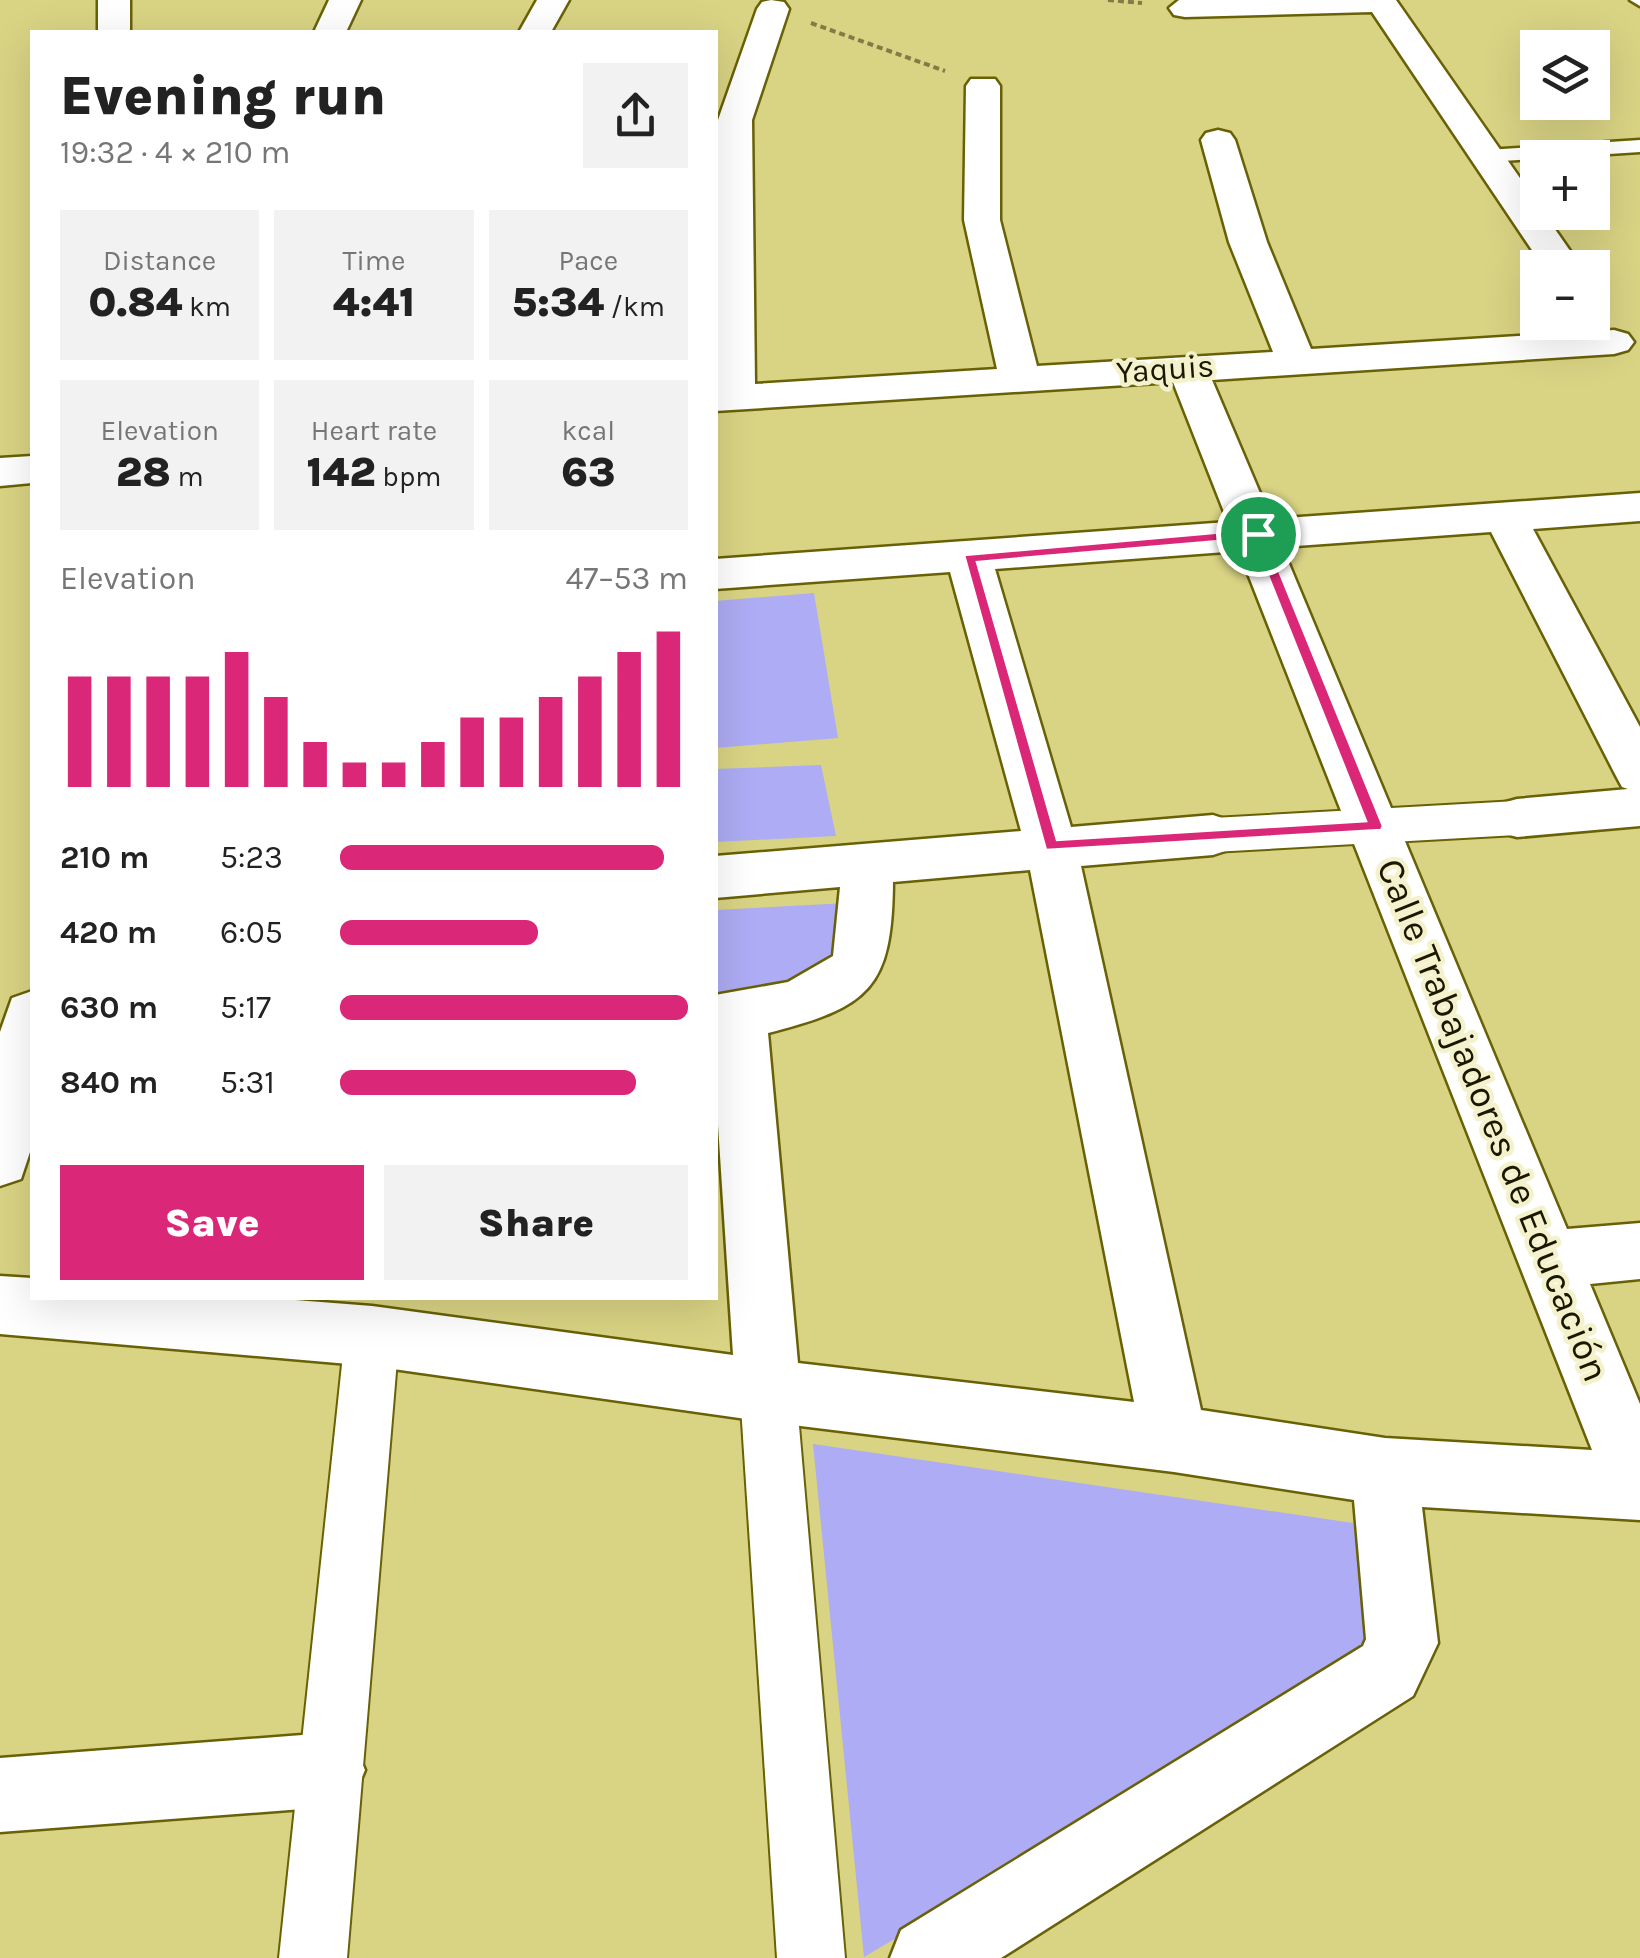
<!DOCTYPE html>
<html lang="en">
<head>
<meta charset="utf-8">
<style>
  body { margin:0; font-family:Karla,sans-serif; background:#f2f2f2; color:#222; height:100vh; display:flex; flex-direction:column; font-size:38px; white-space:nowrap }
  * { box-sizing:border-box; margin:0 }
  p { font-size:32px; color:#767676 }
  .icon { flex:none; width:55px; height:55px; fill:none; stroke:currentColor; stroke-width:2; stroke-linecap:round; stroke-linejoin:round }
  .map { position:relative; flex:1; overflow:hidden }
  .drawer { position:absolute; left:30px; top:30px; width:688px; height:1270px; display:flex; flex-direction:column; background:#fff; border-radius:0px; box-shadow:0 10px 40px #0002 }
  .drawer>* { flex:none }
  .controls { position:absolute; left:1520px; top:30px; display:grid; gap:20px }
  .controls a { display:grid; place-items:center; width:90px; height:90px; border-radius:0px; background:#fff; box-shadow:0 10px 40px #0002; font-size:50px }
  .pin { position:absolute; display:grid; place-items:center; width:85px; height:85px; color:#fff; margin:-42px; border:5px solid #fff; border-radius:50%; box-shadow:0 2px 10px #0007 }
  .round { display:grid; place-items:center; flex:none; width:105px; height:105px; border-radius:0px; background:#f2f2f2 }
  .summary { display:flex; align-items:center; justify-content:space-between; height:170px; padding:0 30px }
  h1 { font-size:55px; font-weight:800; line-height:75px }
  .figures { display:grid; grid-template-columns:repeat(3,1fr); gap:15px; height:170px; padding:10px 30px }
  .figures div { display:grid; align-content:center; border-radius:0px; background:#f2f2f2; text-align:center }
  .figures b { font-size:42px; font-weight:800 }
  .figures small { font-size:28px; font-weight:400 }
  .figures p { font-size:28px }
  .chart { height:280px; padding:20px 30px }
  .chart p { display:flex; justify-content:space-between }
  .chart svg { width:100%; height:180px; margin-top:10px; stroke:#db2777; stroke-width:6 }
  .cta { display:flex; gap:20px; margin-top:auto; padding:20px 30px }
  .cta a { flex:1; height:115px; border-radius:0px; background:#db2777; color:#fff; font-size:40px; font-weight:800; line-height:115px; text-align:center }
  .cta a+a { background:#f2f2f2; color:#222 }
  ul { padding:0 30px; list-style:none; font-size:32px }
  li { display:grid; grid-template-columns:160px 120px 1fr; align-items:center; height:75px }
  li i { height:25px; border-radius:12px; background:#db2777 }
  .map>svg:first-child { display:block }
</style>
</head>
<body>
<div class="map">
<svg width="1640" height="1958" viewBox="0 0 1640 1958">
  <rect width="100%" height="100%" fill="#d9d384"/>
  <!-- green -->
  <g fill="#adacf4">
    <polygon points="814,593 838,738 715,748 715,601"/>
    <polygon points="821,765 836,836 715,842 715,769"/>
    <polygon points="847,903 830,977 715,1008 715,910"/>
    <polygon points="813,1444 1353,1523 1382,1651 864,1957"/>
  </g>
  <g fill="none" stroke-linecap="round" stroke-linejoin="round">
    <defs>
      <g id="service">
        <polygon points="1630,0 1640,0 1640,6"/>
        <polygon points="1640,140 1640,152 1487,162 1477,156 1487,150"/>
      </g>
      <g id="pedestrian">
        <polygon points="1517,801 1533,806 1539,818 1533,830 1517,835 1213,852 1197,847 1191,835 1197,823 1213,818"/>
        <polygon points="372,1310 391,1318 399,1336 347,1958 279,1958 345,1336 353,1318"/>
        <polygon points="768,1364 788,1372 796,1391 845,1958 777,1958 740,1391 748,1372"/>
      </g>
      <g id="minor">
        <polygon points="329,0 361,0 346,32 314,32"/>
        <polygon points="537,0 569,0 551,32 519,32"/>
        <path d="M771,0L784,2L789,9L752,120L755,384L997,369L964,220L966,86L971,79H995L1000,86V220L1037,366L1273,352L1229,242L1201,140L1206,133L1218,130L1230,133L1235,140L1267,242L1311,349L1614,330L1628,334L1634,342L1628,350L1614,354L1212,380L1271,519L1640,493V521L1533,529L1640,727V826L1517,837L1499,832L1491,818L1499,804L1517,799L1628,789L1622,787L1615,774L1491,532L1282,547L1567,1229L1640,1223V1279L1590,1284L1640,1404V1520L1422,1507L1438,1643L1413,1696L1001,1958H890L901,1930L1363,1646L1366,1639L1354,1500L1174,1472L768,1422L372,1366L0,1334V1276L32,1278V1298H270L372,1306L733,1355L715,1079V995L788,982L833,956L840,887L715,898V856L1021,831L950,572L715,589V559L1228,522L1173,382L715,411L718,120L757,9L762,2ZM1239,551L1592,1450L1385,1438L1201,1410L1081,866L1213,855L1231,849L1239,835L1231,821L1213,815L1071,827L995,569ZM1030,870L1134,1402L798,1363L768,1033C870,1007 892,988 893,882Z"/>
        <polygon points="1396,0 1538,204 1538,212 1543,212 1582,268 1544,268 1372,12 1185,17 1174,15 1169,8 1179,0"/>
        <polygon points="32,456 32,483 0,486 0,458"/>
        <polygon points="328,1733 354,1744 365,1770 354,1796 328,1807 0,1832 0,1758"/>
      </g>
      <g id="tertiary">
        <rect x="98" y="0" width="32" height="32"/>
        <polygon points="32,991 32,1146 21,1179 0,1186 0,1032 12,998"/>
      </g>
    </defs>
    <!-- service casing -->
    <use href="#service" stroke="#686105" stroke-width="5"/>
    <!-- pedestrian casing -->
    <use href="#pedestrian" stroke="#686105" stroke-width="4"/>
    <!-- minor casing -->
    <use href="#minor" stroke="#686105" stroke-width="5"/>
    <!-- tertiary casing -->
    <use href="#tertiary" stroke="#686105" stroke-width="5"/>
    <!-- path -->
    <g stroke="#817c47" stroke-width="4" stroke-dasharray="6 4" stroke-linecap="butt">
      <polyline points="1108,0 1142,3"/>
      <polyline points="811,23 945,71"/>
    </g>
    <!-- service -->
    <use href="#service" fill="#fff" fill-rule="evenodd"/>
    <!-- pedestrian -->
    <use href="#pedestrian" fill="#fff" fill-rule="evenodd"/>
    <!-- minor -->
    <use href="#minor" fill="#fff" fill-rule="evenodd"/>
    <!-- tertiary -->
    <use href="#tertiary" fill="#fff" fill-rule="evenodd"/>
  </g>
  <!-- route -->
  <path fill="#db2777" stroke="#fff" stroke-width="2.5" fill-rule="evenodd" d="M1258,529L1264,534L1383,826L1381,830L1046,850L964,555ZM1253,538L1366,821L1057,840L977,562Z"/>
  <g text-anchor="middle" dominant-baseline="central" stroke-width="9" stroke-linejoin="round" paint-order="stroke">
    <!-- far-street labels -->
    <g font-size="32" fill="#1a1700" stroke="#f4f2cc">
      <text transform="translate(1165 369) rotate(-4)">Yaquis</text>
    </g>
    <!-- street labels -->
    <g font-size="38" fill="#1a1700" stroke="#f4f2cc">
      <text transform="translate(1493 1120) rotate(68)">Calle Trabajadores de Educación</text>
    </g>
  </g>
</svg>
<div class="controls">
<a><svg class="icon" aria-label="layers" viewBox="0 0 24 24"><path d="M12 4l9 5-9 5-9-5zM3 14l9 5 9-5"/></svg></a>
<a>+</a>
<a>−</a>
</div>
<div class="pin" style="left:1258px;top:534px;background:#1e9e55"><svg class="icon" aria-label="arrive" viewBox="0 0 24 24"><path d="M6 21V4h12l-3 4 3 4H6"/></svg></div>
<section class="drawer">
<div class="summary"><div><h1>Evening run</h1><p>19:32 · 4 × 210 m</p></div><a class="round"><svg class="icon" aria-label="share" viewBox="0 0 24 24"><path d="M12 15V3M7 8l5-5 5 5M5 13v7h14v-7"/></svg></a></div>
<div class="figures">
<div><p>Distance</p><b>0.84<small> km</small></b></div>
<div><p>Time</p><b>4:41</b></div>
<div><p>Pace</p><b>5:34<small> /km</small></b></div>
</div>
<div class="figures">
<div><p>Elevation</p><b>28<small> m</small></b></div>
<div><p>Heart rate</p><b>142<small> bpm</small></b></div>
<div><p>kcal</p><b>63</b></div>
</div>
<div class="chart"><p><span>Elevation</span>47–53 m</p>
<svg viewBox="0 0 160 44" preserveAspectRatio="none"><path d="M5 44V17M15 44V17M25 44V17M35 44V17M45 44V11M55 44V22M65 44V33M75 44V38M85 44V38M95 44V33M105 44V27M115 44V27M125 44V22M135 44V17M145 44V11M155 44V6"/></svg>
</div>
<ul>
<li><b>210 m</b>5:23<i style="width:93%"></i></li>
<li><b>420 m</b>6:05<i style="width:57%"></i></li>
<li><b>630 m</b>5:17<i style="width:100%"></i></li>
<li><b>840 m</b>5:31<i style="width:85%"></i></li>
</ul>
<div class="cta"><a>Save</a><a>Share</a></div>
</section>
</div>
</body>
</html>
